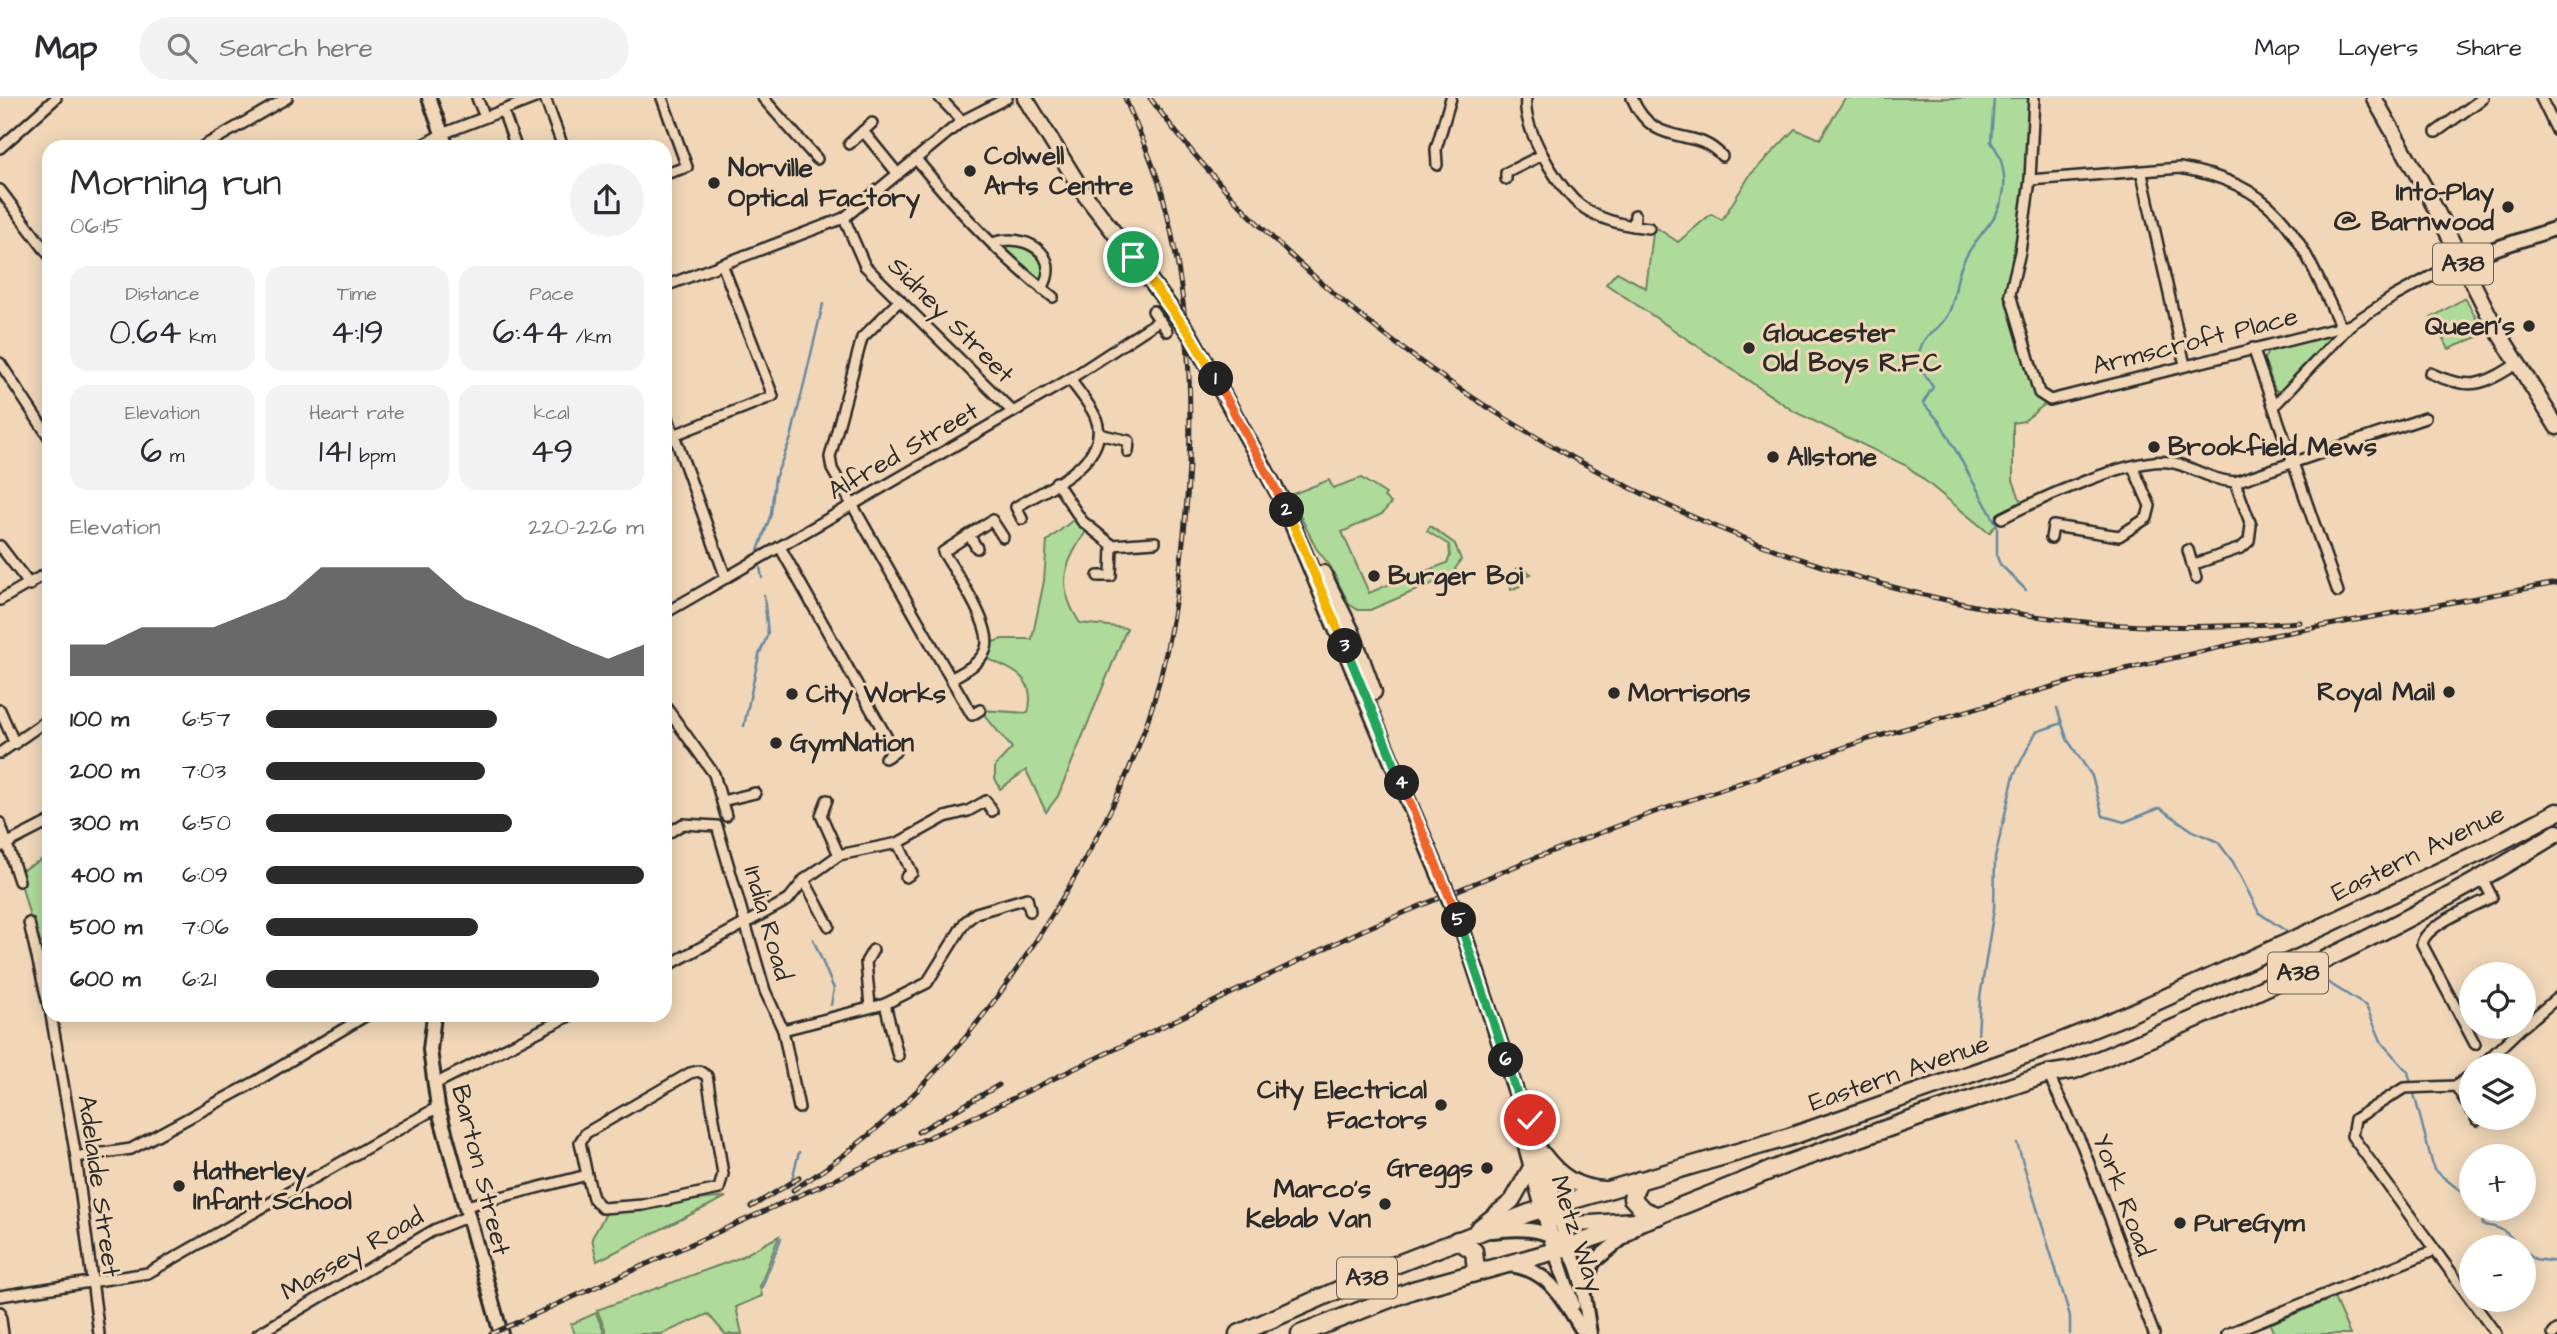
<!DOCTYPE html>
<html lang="en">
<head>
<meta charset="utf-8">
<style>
  body { margin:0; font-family:"Architects Daughter",sans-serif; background:#f2f2f3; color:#2b2b33; height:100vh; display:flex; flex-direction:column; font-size:26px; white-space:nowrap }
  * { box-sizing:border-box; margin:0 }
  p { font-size:23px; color:#7c7c81 }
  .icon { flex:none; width:38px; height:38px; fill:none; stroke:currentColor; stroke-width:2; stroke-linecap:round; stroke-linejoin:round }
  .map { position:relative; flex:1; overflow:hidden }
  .panel { position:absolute; left:42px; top:42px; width:630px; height:882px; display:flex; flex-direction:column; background:#fff; border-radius:21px; box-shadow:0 4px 18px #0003 }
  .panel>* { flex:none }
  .buttons { position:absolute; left:2459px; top:864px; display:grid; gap:14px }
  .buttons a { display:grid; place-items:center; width:77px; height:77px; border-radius:50%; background:#fff; box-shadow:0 4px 18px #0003; font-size:35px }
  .pin { position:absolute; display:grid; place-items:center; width:60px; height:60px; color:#fff; margin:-30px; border:4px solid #fff; border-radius:50%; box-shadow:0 2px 7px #0007 }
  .km { position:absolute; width:35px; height:35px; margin:-18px; border-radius:50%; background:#222; color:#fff; font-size:19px; line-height:35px; text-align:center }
  .round { display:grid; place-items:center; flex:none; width:74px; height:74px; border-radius:37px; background:#f2f2f3 }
  .overview { display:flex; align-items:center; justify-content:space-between; height:119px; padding:0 28px }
  h1 { font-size:38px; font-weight:600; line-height:52px }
  .stats { display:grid; grid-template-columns:repeat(3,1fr); gap:10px; height:119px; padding:7px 28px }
  .stats div { display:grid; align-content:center; border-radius:18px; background:#f2f2f3; text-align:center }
  .stats b { font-size:35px; font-weight:600 }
  .stats small { font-size:19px; font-weight:400 }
  .stats p { font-size:19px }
  .chart { height:196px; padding:14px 28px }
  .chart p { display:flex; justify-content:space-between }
  .chart svg { width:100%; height:126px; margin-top:7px; fill:#2b2b2b; opacity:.7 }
  ul { padding:0 28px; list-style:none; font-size:23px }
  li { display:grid; grid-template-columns:112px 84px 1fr; align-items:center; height:52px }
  li i { height:18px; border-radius:9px; background:#2b2b2b }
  header { display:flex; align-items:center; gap:42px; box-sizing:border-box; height:98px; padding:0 35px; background:#fff; border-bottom:2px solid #e1e1e2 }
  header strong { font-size:33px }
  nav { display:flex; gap:38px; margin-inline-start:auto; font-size:24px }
  .search { width:490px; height:63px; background:#f2f2f3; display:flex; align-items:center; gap:18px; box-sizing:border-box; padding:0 24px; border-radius:38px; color:#7c7c81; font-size:26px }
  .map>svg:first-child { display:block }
</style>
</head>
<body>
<header>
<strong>Map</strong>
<div class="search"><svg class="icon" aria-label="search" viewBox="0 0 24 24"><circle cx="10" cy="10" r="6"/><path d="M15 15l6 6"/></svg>Search here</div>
<nav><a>Map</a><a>Layers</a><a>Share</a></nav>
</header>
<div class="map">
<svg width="2557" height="1236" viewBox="0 0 2557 1236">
  <rect width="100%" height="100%" fill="#f1d7b8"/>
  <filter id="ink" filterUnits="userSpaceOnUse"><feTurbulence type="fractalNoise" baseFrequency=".0143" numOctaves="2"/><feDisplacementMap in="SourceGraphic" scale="14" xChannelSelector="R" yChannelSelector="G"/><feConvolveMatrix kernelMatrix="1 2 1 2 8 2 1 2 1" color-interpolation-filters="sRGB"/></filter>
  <g filter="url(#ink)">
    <!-- green -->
    <g fill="#aedb9a" stroke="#6c8362" stroke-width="2">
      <polygon points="1845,0 2034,0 2030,82 2010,196 2039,295 2050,302 2024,323 2013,325 2013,382 2023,409 2002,420 1989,435 1907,368 1795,314 1606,186 1617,174 1646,190 1654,128 1678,144 1711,116 1722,122 1750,77 1795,31 1820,41"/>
      <path d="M1008,145C1025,149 1053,161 1040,183L1002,148Z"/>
      <polygon points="2465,200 2485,236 2449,251 2431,220"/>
      <polygon points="2327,236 2331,239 2280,294 2275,292 2264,261 2269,252"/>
      <polygon points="1361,380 1386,396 1384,399 1391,405 1382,416 1342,434 1369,495 1402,481 1406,476 1418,476 1447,465 1450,458 1449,447 1427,433 1430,428 1455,446 1461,462 1455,471 1457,475 1370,512 1358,512 1349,506 1330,468 1316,450 1290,397 1329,382 1333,390"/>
      <path d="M1078,418L1089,429C1065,465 1054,485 1080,525L1127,530L1058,698L1046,714L1026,672L1000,691L995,680V668L1012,650L980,612L1028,615C1038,577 1010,572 982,558L987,546L1002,541H1032L1044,483L1047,443Z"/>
      <polygon points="1521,468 1531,476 1518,481 1520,488 1511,492 1510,476"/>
      <polygon points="49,758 49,842 37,846 18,774"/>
      <polygon points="726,1099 597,1163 592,1140 608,1112"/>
      <polygon points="779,1138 760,1188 762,1198 736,1209 742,1236 725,1236 708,1216 662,1236 607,1236 597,1212 739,1160"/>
      <polygon points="2334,1200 2350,1236 2274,1236 2270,1226"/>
      <polygon points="596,1215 605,1236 575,1236 571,1226"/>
    </g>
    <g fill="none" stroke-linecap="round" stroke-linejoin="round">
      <!-- stream -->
      <g stroke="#6889a1" stroke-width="2.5">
        <path d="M1994,0L1991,44C2000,56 2002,63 2004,78C2008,122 1973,134 1960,172C1955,185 1955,206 1947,218C1931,242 1923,230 1917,265L1933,289L1923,305L1940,324L1997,427V459L2000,466L2026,492"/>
        <polyline points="758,453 771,416 775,380 791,340 823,206"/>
        <polyline points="760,469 762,480"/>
        <polyline points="2057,610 2067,641 2092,678 2103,718 2124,724 2160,710 2193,733 2218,744 2233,764 2259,815 2286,833"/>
        <polyline points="744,628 759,557 768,536 764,497"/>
        <polyline points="813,841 834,891 831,907"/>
        <polyline points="2324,882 2366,908 2382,945 2408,974 2411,986"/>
        <polyline points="1984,953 1978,940 1980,900 1994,811 1995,760 2014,677 2036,634 2062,625"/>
        <polyline points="2413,992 2434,1072 2471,1101"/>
        <polyline points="2017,1045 2070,1218 2070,1236"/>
        <polyline points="792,1081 799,1054"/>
        <path d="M2478,1111L2484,1121L2482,1127C2502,1128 2508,1135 2520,1150"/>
        <polyline points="2524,1152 2535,1161 2557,1164"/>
        <polyline points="762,1189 781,1140"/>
      </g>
      <defs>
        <g id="street">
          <polyline points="477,0 485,19"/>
          <polyline points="545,0 563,49"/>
          <polyline points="662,0 687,69 665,76"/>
          <polyline points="763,0 817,61"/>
          <polyline points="940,0 962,23"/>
          <path d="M1526,0C1522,29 1554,81 1574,102C1590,117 1613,125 1634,128L1635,117"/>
          <path d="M1632,0C1655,53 1693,26 1722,58"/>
          <polyline points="2034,0 2030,82 2020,154 2010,196 2039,295 2050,302 2350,227"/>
          <polyline points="2541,0 2557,33"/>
          <polyline points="503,13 516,49"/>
          <polyline points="863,33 898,76"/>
          <polyline points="2436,34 2483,0"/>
          <polyline points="849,46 872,25"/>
          <polyline points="202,49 287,0"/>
          <polyline points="419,49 442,36 535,0"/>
          <polyline points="0,50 56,0"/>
          <path d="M916,61C958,113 1001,159 1053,199"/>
          <polyline points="1437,67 1436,51 1451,0"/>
          <polyline points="2142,76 2185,267"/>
          <polyline points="1506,81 1506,75 1542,57"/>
          <path d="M2030,82L2180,70C2284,88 2299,141 2340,227"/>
          <polyline points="0,92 49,157"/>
          <polyline points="844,120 865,168 1013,314"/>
          <polyline points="1634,128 1649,130"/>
          <path d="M992,145C1024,134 1063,155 1042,191"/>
          <polyline points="665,188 844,120 962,23 1007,0"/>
          <polyline points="900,202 862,240 830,359 832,371 951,581"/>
          <polyline points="1153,213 1167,233"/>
          <polyline points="2253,250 2338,494"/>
          <polyline points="0,265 49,339"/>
          <path d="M2430,275C2469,293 2483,288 2518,265"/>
          <polyline points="2274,308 2350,227 2393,199 2461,162"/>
          <polyline points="665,312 726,480"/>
          <polyline points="1099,336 1129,343 1128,354"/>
          <polyline points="674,337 773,298 722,166"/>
          <polyline points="1056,384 1082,423 1112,447 1155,444"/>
          <path d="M2002,420C2037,402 2131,359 2169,364C2191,367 2207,382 2235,384L2425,320"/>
          <path d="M1022,421L1016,409C1045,391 1115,363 1095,318C1089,305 1078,293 1070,281"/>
          <polyline points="969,437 977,450"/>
          <polyline points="2051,440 2053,428 2119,438 2147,420 2150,408 2133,369"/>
          <polyline points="0,448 30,487"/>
          <polyline points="780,449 895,654 885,660"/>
          <polyline points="2188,452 2196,480"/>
          <polyline points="2192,467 2241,450 2249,443 2251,427 2235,384"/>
          <polyline points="1098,478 1111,478 1112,447"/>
          <polyline points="0,502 49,474"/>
          <polyline points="665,515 1070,281 1160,222"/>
          <polyline points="665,608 714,676 726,718"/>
          <polyline points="0,612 15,646"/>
          <path d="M980,612L972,617L951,581C964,573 978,567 985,553C996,531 955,474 943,454L992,422L1003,439"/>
          <polyline points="0,655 49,621"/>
          <polyline points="827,702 821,717 839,757"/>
          <polyline points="722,703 755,695"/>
          <polyline points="0,725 19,783"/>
          <polyline points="665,737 683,726 717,728 765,893 783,932 799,1010"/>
          <polyline points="898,745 912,775 906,779"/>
          <polyline points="0,749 49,724"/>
          <polyline points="804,782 829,828"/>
          <polyline points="29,825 49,910"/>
          <polyline points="665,869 788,802 804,782 839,757 898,745 945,719 968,713 986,703 992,713"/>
          <polyline points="885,906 898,958"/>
          <polyline points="870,908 866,864 873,852"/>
          <polyline points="51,917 76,1059 99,1236"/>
          <polyline points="2524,928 2557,900"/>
          <polyline points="783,932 885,906 927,885 965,824 976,815 1027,800 1030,813"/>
          <path d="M2475,946L2422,846C2425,827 2475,808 2492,799L2482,780"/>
          <polyline points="2481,968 2522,929"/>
          <polyline points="2048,976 2082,1047 2154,1236"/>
          <polyline points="435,986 571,917"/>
          <polyline points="2456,988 2471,977"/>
          <polyline points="2471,1012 2456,988 2404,990 2355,1021 2352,1038 2496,1236"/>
          <polyline points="2476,1020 2477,1022"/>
          <polyline points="76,1059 131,1051 255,984 367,917"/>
          <polyline points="466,1108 587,1077 580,1044 586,1035 690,975 699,973 707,978 723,1076 719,1091 643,1107 602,1110 593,1100 587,1077"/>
          <polyline points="0,1198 148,1175 438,1009"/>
          <polyline points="0,1214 3,1236"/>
          <polyline points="258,1236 434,1132 469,1118"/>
          <polyline points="2227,1236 2433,1153"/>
          <polyline points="2553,1236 2557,1232"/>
        </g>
        <g id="secondary">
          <polyline points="429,0 447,49"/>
          <polyline points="2461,162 2557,130"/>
          <polyline points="434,917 430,952 438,1009 501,1236"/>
          <path d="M1492,1133C1579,1122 1579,1165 1590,1236"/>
          <polyline points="1555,1153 1573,1207"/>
          <path d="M1509,1167C1548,1171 1562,1199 1581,1230"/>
          <polyline points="1584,1193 1593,1164 1636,1129"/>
        </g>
        <g id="primary">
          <polyline points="1025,0 1085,97 1140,168"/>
          <polyline points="2374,0 2426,92 2494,227 2557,329"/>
          <polyline points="1283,404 1417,724"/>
          <polyline points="1323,475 1352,534 1374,594"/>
          <polyline points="1463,833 1521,1009 1530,1022 1569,1148"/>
          <polyline points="1521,1009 1519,1023 1555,1153"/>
          <path d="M1544,1057C1560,1078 1577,1090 1604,1091"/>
          <polyline points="1554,1120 1577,1126 1635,1122"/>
          <polyline points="1477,1131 1512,1103 1530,1071"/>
        </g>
        <g id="highway">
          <polyline points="1639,1082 1632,1100 1643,1112 1658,1118"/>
          <polyline points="1457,1142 1474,1153 1476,1173"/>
          <polyline points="1238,1236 1395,1167 1529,1115 1789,1039 2042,951 2127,917 2322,829 2485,752 2557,714"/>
          <path d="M1300,1236L1413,1192L1555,1153L1649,1121L1789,1065L1925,1017L2048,976L2074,972C2240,904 2405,830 2557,735"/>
        </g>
      </defs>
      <!-- street casing -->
      <use href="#street" stroke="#2b2b2b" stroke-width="14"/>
      <!-- secondary casing -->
      <use href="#secondary" stroke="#2b2b2b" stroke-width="18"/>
      <!-- primary casing -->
      <use href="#primary" stroke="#2b2b2b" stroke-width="19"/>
      <!-- highway casing -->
      <use href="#highway" stroke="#2b2b2b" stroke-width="21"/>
      <!-- street -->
      <use href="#street" stroke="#f1d7b8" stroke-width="9"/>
      <!-- secondary -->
      <use href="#secondary" stroke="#f1d7b8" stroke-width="12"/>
      <!-- primary -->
      <use href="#primary" stroke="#f1d7b8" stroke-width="14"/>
      <!-- highway -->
      <use href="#highway" stroke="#f1d7b8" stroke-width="16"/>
      <defs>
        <g id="rail">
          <path d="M1150,0C1358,284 1745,495 2095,525C2163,531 2232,529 2300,524"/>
          <polyline points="918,1034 999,987"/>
          <path d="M793,1092C895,1029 973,941 1037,841C1076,780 1112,717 1138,649C1162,589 1173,526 1181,462C1196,339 1194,218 1163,98C1154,65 1138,32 1125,0"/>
          <polyline points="751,1109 799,1080"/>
          <polyline points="491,1236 978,1017 1363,832 1537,759 1652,715 1869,641 2069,584 2269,538 2557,485"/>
        </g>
      </defs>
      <!-- rail casing -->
      <use href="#rail" stroke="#2b2b2b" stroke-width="5"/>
      <!-- rail -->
      <use href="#rail" stroke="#f1d7b8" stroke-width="2.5" stroke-dasharray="8" stroke-linecap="butt"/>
      <defs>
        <g id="primary-bridge">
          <polyline points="1140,168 1189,235 1283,404"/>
          <polyline points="1417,724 1463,833"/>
        </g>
      </defs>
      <!-- primary-bridge casing -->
      <use href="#primary-bridge" stroke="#2b2b2b" stroke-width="19" stroke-linecap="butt"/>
      <!-- primary-bridge -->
      <use href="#primary-bridge" stroke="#f1d7b8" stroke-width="14"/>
    </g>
  </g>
  <g fill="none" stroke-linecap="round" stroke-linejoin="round" filter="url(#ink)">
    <defs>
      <polyline id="split-1" points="1133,159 1189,235 1216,281"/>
      <polyline id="split-2" points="1216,281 1287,412"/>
      <polyline id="split-3" points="1287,412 1345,548"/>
      <polyline id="split-4" points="1345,548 1402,685"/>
      <polyline id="split-5" points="1402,685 1459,822"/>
      <polyline id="split-6" points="1459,822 1506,962"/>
      <polyline id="split-7" points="1506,962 1521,1009 1530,1022"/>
    </defs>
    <!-- split-1 casing -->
    <use href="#split-1" stroke="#fff" stroke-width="14"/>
    <!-- split-2 casing -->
    <use href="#split-2" stroke="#fff" stroke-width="14"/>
    <!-- split-3 casing -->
    <use href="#split-3" stroke="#fff" stroke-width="14"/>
    <!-- split-4 casing -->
    <use href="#split-4" stroke="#fff" stroke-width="14"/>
    <!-- split-5 casing -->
    <use href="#split-5" stroke="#fff" stroke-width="14"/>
    <!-- split-6 casing -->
    <use href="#split-6" stroke="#fff" stroke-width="14"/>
    <!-- split-7 casing -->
    <use href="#split-7" stroke="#fff" stroke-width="14"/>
    <!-- split-1 -->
    <use href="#split-1" stroke="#f5b400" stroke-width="9"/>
    <!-- split-2 -->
    <use href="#split-2" stroke="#f0652b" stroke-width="9"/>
    <!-- split-3 -->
    <use href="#split-3" stroke="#f5b400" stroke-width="9"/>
    <!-- split-4 -->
    <use href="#split-4" stroke="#22a559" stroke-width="9"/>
    <!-- split-5 -->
    <use href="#split-5" stroke="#f0652b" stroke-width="9"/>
    <!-- split-6 -->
    <use href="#split-6" stroke="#22a559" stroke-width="9"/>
    <!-- split-7 -->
    <use href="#split-7" stroke="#22a559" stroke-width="9"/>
  </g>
  <!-- markers -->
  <g fill="#2b2b2b" stroke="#f1d7b8" stroke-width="2.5">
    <circle cx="970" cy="73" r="7"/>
    <circle cx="714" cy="85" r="7"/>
    <circle cx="2508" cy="109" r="7"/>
    <circle cx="2529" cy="228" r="7"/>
    <circle cx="1749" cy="250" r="7"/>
    <circle cx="2154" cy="349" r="7"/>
    <circle cx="1773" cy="359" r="7"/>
    <circle cx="1374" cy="478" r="7"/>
    <circle cx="2449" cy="594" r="7"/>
    <circle cx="1614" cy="595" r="7"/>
    <circle cx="792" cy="596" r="7"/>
    <circle cx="776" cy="645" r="7"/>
    <circle cx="1441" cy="1007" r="7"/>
    <circle cx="1487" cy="1070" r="7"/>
    <circle cx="179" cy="1088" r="7"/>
    <circle cx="1385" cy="1106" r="7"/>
    <circle cx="2180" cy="1125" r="7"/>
  </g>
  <g text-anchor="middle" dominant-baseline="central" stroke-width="6" stroke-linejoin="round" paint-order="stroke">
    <!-- shield labels -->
    <g fill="#f1d7b8" stroke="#665f55" stroke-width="2">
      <rect x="2433" y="145.5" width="60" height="41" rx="5"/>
      <rect x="2268" y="854.5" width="60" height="41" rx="5"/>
      <rect x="1337" y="1159.5" width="60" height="41" rx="5"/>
    </g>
    <g font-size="24" font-weight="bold" fill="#2b2b2b">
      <text x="2463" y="166">A38</text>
      <text x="2298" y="875">A38</text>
      <text x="1367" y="1180">A38</text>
    </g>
    <!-- poi labels -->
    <g font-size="26" font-weight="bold" fill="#2b2b2b" stroke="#f1d7b8" text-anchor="start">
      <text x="984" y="58">Colwell<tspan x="984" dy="30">Arts Centre</tspan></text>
      <text x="728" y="70">Norville<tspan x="728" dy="30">Optical Factory</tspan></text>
      <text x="2494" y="94" text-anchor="end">Into-Play<tspan x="2494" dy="30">@ Barnwood</tspan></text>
      <text x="2515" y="228" text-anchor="end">Queen's</text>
      <text x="1763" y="235">Gloucester<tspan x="1763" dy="30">Old Boys R.F.C</tspan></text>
      <text x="2168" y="349">Brookfield Mews</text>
      <text x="1787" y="359">Allstone</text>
      <text x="1388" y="478">Burger Boi</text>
      <text x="2435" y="594" text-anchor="end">Royal Mail</text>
      <text x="1628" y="595">Morrisons</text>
      <text x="806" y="596">City Works</text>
      <text x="790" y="645">GymNation</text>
      <text x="1427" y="992" text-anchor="end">City Electrical<tspan x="1427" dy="30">Factors</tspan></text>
      <text x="1473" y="1070" text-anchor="end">Greggs</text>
      <text x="193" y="1073">Hatherley<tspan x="193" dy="30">Infant School</tspan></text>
      <text x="1371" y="1091" text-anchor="end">Marco's<tspan x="1371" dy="30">Kebab Van</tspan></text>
      <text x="2194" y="1125">PureGym</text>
    </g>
    <!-- street labels -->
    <g font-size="26" fill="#2b2b2b" stroke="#f1d7b8">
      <text transform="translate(951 222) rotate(45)">Sidney Street</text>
      <text transform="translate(2195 243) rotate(-14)">Armscroft Place</text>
      <text transform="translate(903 353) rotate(-30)">Alfred Street</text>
      <text transform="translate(2418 755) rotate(-26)">Eastern Avenue</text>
      <text transform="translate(768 825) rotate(74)">India Road</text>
      <text transform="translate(1899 975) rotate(-19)">Eastern Avenue</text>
      <text transform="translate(481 1072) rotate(76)">Barton Street</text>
      <text transform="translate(99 1088) rotate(82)">Adelaide Street</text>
      <text transform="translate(2123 1097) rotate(69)">York Road</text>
      <text transform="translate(1577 1136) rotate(72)">Metz Way</text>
      <text transform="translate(352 1156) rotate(-30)">Massey Road</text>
    </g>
  </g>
</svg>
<div class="buttons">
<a><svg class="icon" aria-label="locate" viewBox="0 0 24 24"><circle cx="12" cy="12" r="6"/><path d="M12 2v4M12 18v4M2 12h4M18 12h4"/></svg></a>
<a><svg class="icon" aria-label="layers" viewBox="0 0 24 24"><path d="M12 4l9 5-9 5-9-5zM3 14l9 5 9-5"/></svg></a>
<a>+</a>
<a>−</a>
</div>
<div class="pin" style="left:1133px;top:159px;background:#1e9e55"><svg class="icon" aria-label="arrive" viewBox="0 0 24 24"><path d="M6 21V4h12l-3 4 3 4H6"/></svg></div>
<div class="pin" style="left:1530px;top:1022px;background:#d93025"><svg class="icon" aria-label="check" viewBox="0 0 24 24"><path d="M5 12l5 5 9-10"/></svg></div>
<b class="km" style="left:1216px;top:281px">1</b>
<b class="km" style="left:1287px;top:412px">2</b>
<b class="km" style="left:1345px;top:548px">3</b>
<b class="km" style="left:1402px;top:685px">4</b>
<b class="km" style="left:1459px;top:822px">5</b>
<b class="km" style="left:1506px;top:962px">6</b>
<section class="panel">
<div class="overview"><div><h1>Morning run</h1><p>06:15</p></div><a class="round"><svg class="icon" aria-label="share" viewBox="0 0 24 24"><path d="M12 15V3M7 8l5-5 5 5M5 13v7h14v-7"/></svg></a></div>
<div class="stats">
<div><p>Distance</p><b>0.64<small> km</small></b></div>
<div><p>Time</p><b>4:19</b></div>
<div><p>Pace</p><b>6:44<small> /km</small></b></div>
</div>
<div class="stats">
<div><p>Elevation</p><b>6<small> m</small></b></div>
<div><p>Heart rate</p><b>141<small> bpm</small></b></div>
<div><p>kcal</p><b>49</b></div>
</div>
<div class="chart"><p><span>Elevation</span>220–226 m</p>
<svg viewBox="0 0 160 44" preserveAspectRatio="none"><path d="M0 44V33L10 33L20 27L30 27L40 27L50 22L60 17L70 6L80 6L90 6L100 6L110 17L120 22L130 27L140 33L150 38L160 33V44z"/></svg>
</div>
<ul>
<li><b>100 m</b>6:57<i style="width:61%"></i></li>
<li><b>200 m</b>7:03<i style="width:58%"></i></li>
<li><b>300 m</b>6:50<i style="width:65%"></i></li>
<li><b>400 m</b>6:09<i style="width:100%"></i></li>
<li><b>500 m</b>7:06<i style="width:56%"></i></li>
<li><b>600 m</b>6:21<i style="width:88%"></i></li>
</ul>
</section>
</div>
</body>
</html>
